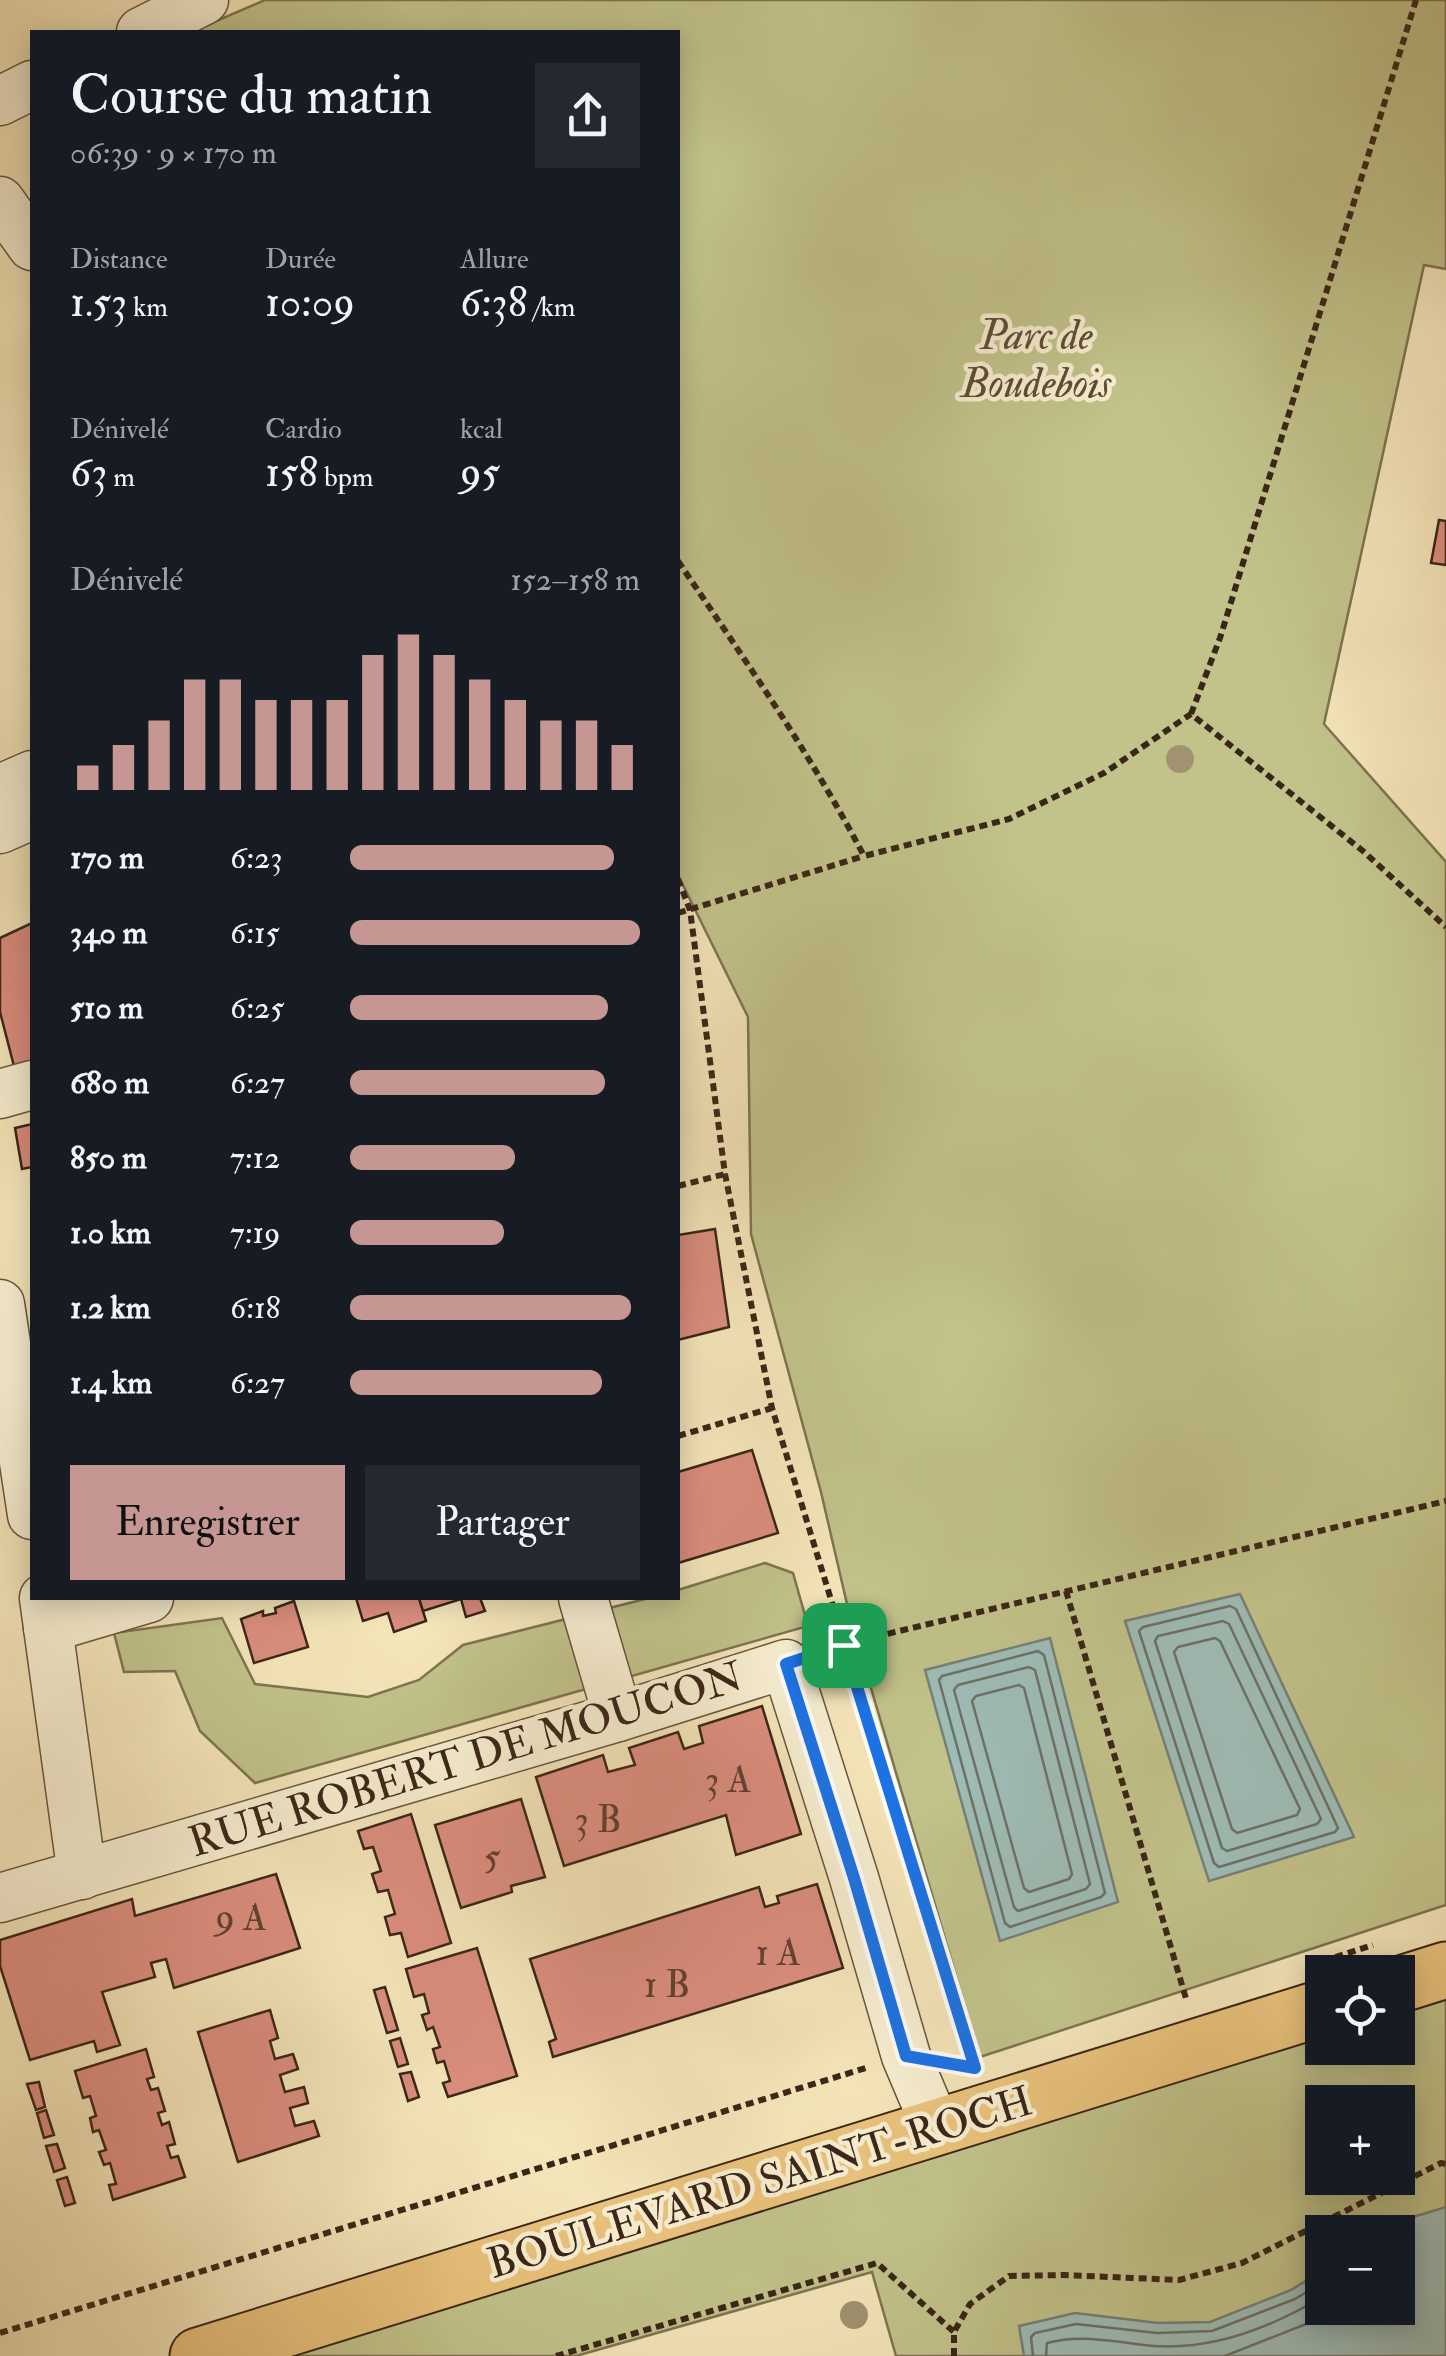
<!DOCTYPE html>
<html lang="fr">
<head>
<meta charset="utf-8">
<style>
  body { margin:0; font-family:"IM FELL Double Pica",serif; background:#242831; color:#f1f3f6; height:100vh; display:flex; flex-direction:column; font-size:38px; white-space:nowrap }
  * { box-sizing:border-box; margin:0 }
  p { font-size:32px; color:#9ea1a6 }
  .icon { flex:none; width:55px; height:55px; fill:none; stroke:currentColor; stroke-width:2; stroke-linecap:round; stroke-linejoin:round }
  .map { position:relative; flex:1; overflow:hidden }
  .panel { position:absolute; left:30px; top:30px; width:650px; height:1570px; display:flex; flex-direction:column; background:#171b24; border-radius:0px; box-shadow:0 5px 25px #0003 }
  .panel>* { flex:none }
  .fabs { position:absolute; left:1305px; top:1955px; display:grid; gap:20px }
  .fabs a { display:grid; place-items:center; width:110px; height:110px; border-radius:0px; background:#171b24; box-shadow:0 5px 25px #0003; font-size:50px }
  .pin { position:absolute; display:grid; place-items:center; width:85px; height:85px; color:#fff; margin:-42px; border-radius:20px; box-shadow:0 5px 15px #0006 }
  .round { display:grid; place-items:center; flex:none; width:105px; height:105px; border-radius:0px; background:#242831 }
  .headline { display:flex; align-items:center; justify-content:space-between; height:170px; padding:0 40px }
  h1 { font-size:55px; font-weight:600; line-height:75px }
  .metrics { display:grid; grid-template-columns:repeat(3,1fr); gap:15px; height:170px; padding:10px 40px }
  .metrics div { display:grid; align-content:center }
  .metrics b { font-size:42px; font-weight:600 }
  .metrics small { font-size:28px; font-weight:400 }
  .metrics p { font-size:28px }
  .chart { height:280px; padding:20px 40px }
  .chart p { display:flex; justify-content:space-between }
  .chart svg { width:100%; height:180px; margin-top:10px; stroke:#c59692; stroke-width:6 }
  .primary-button { display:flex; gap:20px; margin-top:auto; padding:20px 40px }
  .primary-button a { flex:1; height:115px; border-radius:0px; background:#c59692; color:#111; font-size:40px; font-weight:600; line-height:115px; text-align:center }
  .primary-button a+a { background:#242831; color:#f1f3f6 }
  ul { padding:0 40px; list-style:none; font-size:32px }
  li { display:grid; grid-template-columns:160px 120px 1fr; align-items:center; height:75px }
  li i { height:25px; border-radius:12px; background:#c59692 }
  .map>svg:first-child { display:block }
</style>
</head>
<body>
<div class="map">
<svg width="1446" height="2356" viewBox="0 0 1446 2356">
  <rect width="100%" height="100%" fill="#f5e6ba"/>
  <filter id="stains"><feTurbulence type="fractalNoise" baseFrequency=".002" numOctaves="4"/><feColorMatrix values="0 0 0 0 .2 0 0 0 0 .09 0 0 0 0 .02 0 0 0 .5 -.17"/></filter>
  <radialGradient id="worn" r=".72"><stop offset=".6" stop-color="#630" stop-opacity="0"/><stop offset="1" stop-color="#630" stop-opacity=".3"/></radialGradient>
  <!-- green -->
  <g fill="#c2c38b" stroke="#7e7452" stroke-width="2.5" fill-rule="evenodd">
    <polygon points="265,0 1446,0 1446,269 1424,265 1324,724 1446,862 1446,1905 980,2057 850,1617 821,1492 751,1234 748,1017 678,875 678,32 191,32"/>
    <polygon points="765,1563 793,1573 808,1626 255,1783 200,1731 175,1671 124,1672 114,1633 222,1618 255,1684 368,1697 419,1680 463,1645 649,1598 678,1598 678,1590"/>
    <path d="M1446,1999V2356H896L872,2272L576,2356H282L1322,2036V2048H1398V2014ZM1322,2102H1398V2178H1322ZM1322,2232H1398V2308H1322Z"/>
  </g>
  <!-- water -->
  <g fill="#9fbeb8" stroke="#778178" stroke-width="2.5">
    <polygon points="1240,1594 1354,1837 1209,1881 1125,1621"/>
    <polygon points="1050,1638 1118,1902 1000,1941 925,1670"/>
    <polygon points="1446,2207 1446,2356 1024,2356 1019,2326 1075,2313 1158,2323 1210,2322 1291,2290 1322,2271 1322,2308 1398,2308 1398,2232 1388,2232 1413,2217"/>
  </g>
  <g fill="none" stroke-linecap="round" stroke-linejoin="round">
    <!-- shore -->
    <g stroke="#6c7268" stroke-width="2.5">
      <polygon points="1230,1606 1236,1609 1338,1828 1335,1832 1219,1867 1214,1863 1139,1631 1143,1627"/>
      <polygon points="1223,1621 1229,1624 1321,1819 1317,1824 1227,1851 1222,1848 1155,1641 1158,1636"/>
      <polygon points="1215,1638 1220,1641 1300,1809 1297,1815 1237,1833 1232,1829 1174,1652 1178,1647"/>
      <polygon points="1038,1651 1044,1655 1105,1893 1101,1897 1010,1927 1005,1923 939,1680 942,1676"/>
      <polygon points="1029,1667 1035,1670 1090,1884 1086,1889 1018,1911 1014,1907 954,1690 958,1685"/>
      <polygon points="1019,1685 1024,1688 1072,1874 1069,1879 1029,1892 1024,1888 972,1701 976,1696"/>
      <polyline points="1033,2356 1031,2337 1035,2333 1076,2324 1157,2333 1212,2331 1295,2299 1322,2283"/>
      <path d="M1046,2356L1047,2343C1084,2333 1117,2343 1154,2346C1213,2350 1272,2327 1322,2297"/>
      <polyline points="1225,2356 1306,2324 1335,2308"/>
    </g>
  </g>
  <!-- building -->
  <g fill="#dc8e7f" stroke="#3a2618" stroke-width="2.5">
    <polygon points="1439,520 1446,521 1446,565 1431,563"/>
    <polygon points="32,923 32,1066 15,1070 0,1012 0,938"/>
    <polygon points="32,1124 32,1167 22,1169 15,1128"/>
    <polygon points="715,1229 729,1327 678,1340 678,1235"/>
    <polygon points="752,1450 778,1533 678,1563 678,1472"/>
    <polygon points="356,1598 419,1598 426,1621 394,1632 388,1613 363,1621"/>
    <polygon points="419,1598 480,1598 485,1611 466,1617 461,1599 423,1611"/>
    <polygon points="294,1601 308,1647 254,1663 241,1619 263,1611 263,1616 276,1613 275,1608"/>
    <polygon points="762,1706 801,1834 736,1855 726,1815 564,1866 536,1777 603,1755 608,1772 635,1765 629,1748 678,1732 684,1749 703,1743 699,1726"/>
    <polygon points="521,1799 545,1877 511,1886 512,1892 461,1908 435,1825"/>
    <polygon points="411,1814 451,1943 408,1957 401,1933 390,1935 385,1917 395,1914 388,1890 378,1892 372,1874 381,1871 373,1847 364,1849 358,1831"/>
    <polygon points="276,1874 300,1948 174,1988 166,1959 151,1963 155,1977 102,1992 120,2045 97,2052 94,2041 30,2060 0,1966 0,1940 132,1899 135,1916"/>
    <polygon points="817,1884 843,1968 553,2057 549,2042 556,2039 530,1959 759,1887 765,1907 779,1903 777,1896"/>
    <polygon points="477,1948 517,2076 448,2097 443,2083 450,2081 444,2061 437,2063 433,2049 440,2047 433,2027 427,2030 422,2015 429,2013 424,1994 414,1997 406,1969"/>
    <polygon points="385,1987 398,2030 387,2033 374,1990"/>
    <polygon points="270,2010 278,2038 270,2041 275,2059 293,2054 298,2069 280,2075 285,2092 304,2087 308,2103 290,2108 295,2126 314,2121 319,2136 238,2162 198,2032"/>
    <polygon points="400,2038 408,2064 398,2067 390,2041"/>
    <polygon points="146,2049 154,2077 147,2079 151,2090 158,2088 165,2111 158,2113 162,2125 169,2122 175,2144 167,2146 171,2158 178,2156 185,2177 113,2200 109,2185 116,2184 110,2163 104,2165 99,2152 106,2150 99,2130 93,2132 90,2118 96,2116 90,2096 83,2098 75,2071"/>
    <polygon points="411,2072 419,2097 408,2101 400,2074"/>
    <polygon points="39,2082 45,2107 36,2110 27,2084"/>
    <polygon points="46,2110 54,2135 44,2138 37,2113"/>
    <polygon points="57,2144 65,2168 54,2172 46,2146"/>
    <polygon points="67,2177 75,2203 65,2206 57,2180"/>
  </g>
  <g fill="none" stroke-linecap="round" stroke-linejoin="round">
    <defs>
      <g id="minor">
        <polyline points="141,32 204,0"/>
        <polyline points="0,101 32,85"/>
        <polyline points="0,201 32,246"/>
        <polyline points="0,789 32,775"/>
        <polyline points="0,829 32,815"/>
        <polyline points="0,1094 32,1085"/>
        <polyline points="0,1304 32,1515"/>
        <polyline points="44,1598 82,1875"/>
        <polyline points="583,1598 618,1717"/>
        <polyline points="48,1628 149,1598"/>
        <polyline points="0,1898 618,1717 786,1664 854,1878 906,2056 936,2127"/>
      </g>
      <g id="major">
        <polyline points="1398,1985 1446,1970"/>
        <polyline points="198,2356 1322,2008"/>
      </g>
    </defs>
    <!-- minor casing -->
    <use href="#minor" stroke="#695640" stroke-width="51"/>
    <!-- major casing -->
    <use href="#major" stroke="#3a2618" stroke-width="59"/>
    <!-- path -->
    <g stroke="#3a2618" stroke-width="6" stroke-dasharray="8 5" stroke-linecap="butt">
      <path d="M678,561C743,657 810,753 864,856L1009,819L1104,773L1191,714L1363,851L1446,927"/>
      <polyline points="1191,714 1220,638 1416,0"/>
      <polyline points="678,879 690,910 725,1174 772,1408 975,2067"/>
      <polyline points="678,913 864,856"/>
      <polyline points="678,1186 725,1174"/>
      <polyline points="678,1436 772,1408"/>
      <polyline points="1066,1591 1187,2002"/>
      <polyline points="825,1651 870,1638 1446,1501"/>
      <polyline points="1323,1961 1373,1945"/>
      <polyline points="0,2333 869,2067"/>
      <polyline points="556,2356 877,2263 954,2332"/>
      <polyline points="954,2356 954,2332 970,2304 1009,2276 1064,2275 1179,2280 1242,2263 1441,2163 1446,2164"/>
    </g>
    <!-- minor -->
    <use href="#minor" stroke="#f8efd2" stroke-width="48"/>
    <!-- major -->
    <use href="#major" stroke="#eac37d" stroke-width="55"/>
  </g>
  <!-- trees -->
  <g fill="#a19271">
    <circle cx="1180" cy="759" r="14"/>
    <circle cx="854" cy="2315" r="14"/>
  </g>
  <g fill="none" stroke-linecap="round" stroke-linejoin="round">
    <defs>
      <polygon id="route" points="844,1645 975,2068 906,2056 854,1878 786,1664"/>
    </defs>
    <!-- route casing -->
    <use href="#route" stroke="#fff" stroke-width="20"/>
    <!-- route -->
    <use href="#route" stroke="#1a73e8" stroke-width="12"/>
  </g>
  <g text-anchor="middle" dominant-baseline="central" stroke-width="9" stroke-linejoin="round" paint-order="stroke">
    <!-- number labels -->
    <g font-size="38" fill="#624032">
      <text x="728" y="1780">3 A</text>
      <text x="598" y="1820">3 B</text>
      <text x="492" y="1857">5</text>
      <text x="241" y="1918">9 A</text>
      <text x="778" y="1953">1 A</text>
      <text x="667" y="1985">1 B</text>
    </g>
    <!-- park labels -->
    <g font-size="42" font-style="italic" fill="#5c4d35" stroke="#f8efd2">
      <text x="1036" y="336">Parc de<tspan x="1036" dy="48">Boudebois</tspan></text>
    </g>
    <!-- street labels -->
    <g font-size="42" fill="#3a2618" stroke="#f8efd2">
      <text transform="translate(466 1760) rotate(-17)">RUE ROBERT DE MOUCON</text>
      <text transform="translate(760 2183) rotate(-17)">BOULEVARD SAINT-ROCH</text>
    </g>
  </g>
  <rect width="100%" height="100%" filter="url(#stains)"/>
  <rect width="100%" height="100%" fill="url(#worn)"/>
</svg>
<div class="fabs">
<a><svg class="icon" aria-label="locate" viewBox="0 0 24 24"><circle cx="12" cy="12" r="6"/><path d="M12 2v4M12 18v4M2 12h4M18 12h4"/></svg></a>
<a>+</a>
<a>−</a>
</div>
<div class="pin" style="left:844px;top:1645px;background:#1e9e55"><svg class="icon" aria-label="arrive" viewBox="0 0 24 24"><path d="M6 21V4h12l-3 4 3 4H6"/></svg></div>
<section class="panel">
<div class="headline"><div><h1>Course du matin</h1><p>06:39 · 9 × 170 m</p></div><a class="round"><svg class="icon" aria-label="share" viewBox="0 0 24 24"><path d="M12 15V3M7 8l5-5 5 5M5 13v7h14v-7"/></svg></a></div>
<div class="metrics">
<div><p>Distance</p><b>1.53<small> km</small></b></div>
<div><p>Durée</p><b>10:09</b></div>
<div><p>Allure</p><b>6:38<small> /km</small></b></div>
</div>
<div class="metrics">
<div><p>Dénivelé</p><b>63<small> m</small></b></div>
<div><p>Cardio</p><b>158<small> bpm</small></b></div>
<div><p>kcal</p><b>95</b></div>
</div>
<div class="chart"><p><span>Dénivelé</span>152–158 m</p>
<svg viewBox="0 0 160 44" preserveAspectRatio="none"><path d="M5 44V38M15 44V33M25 44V27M35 44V17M45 44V17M55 44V22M65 44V22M75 44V22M85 44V11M95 44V6M105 44V11M115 44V17M125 44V22M135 44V27M145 44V27M155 44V33"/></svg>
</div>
<ul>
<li><b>170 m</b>6:23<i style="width:91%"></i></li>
<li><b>340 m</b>6:15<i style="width:100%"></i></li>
<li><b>510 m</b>6:25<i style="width:89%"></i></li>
<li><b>680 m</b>6:27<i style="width:88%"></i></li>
<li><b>850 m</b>7:12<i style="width:57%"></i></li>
<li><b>1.0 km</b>7:19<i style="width:53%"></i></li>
<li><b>1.2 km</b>6:18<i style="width:97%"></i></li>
<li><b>1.4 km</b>6:27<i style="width:87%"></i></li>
</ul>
<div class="primary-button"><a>Enregistrer</a><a>Partager</a></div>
</section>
</div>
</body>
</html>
